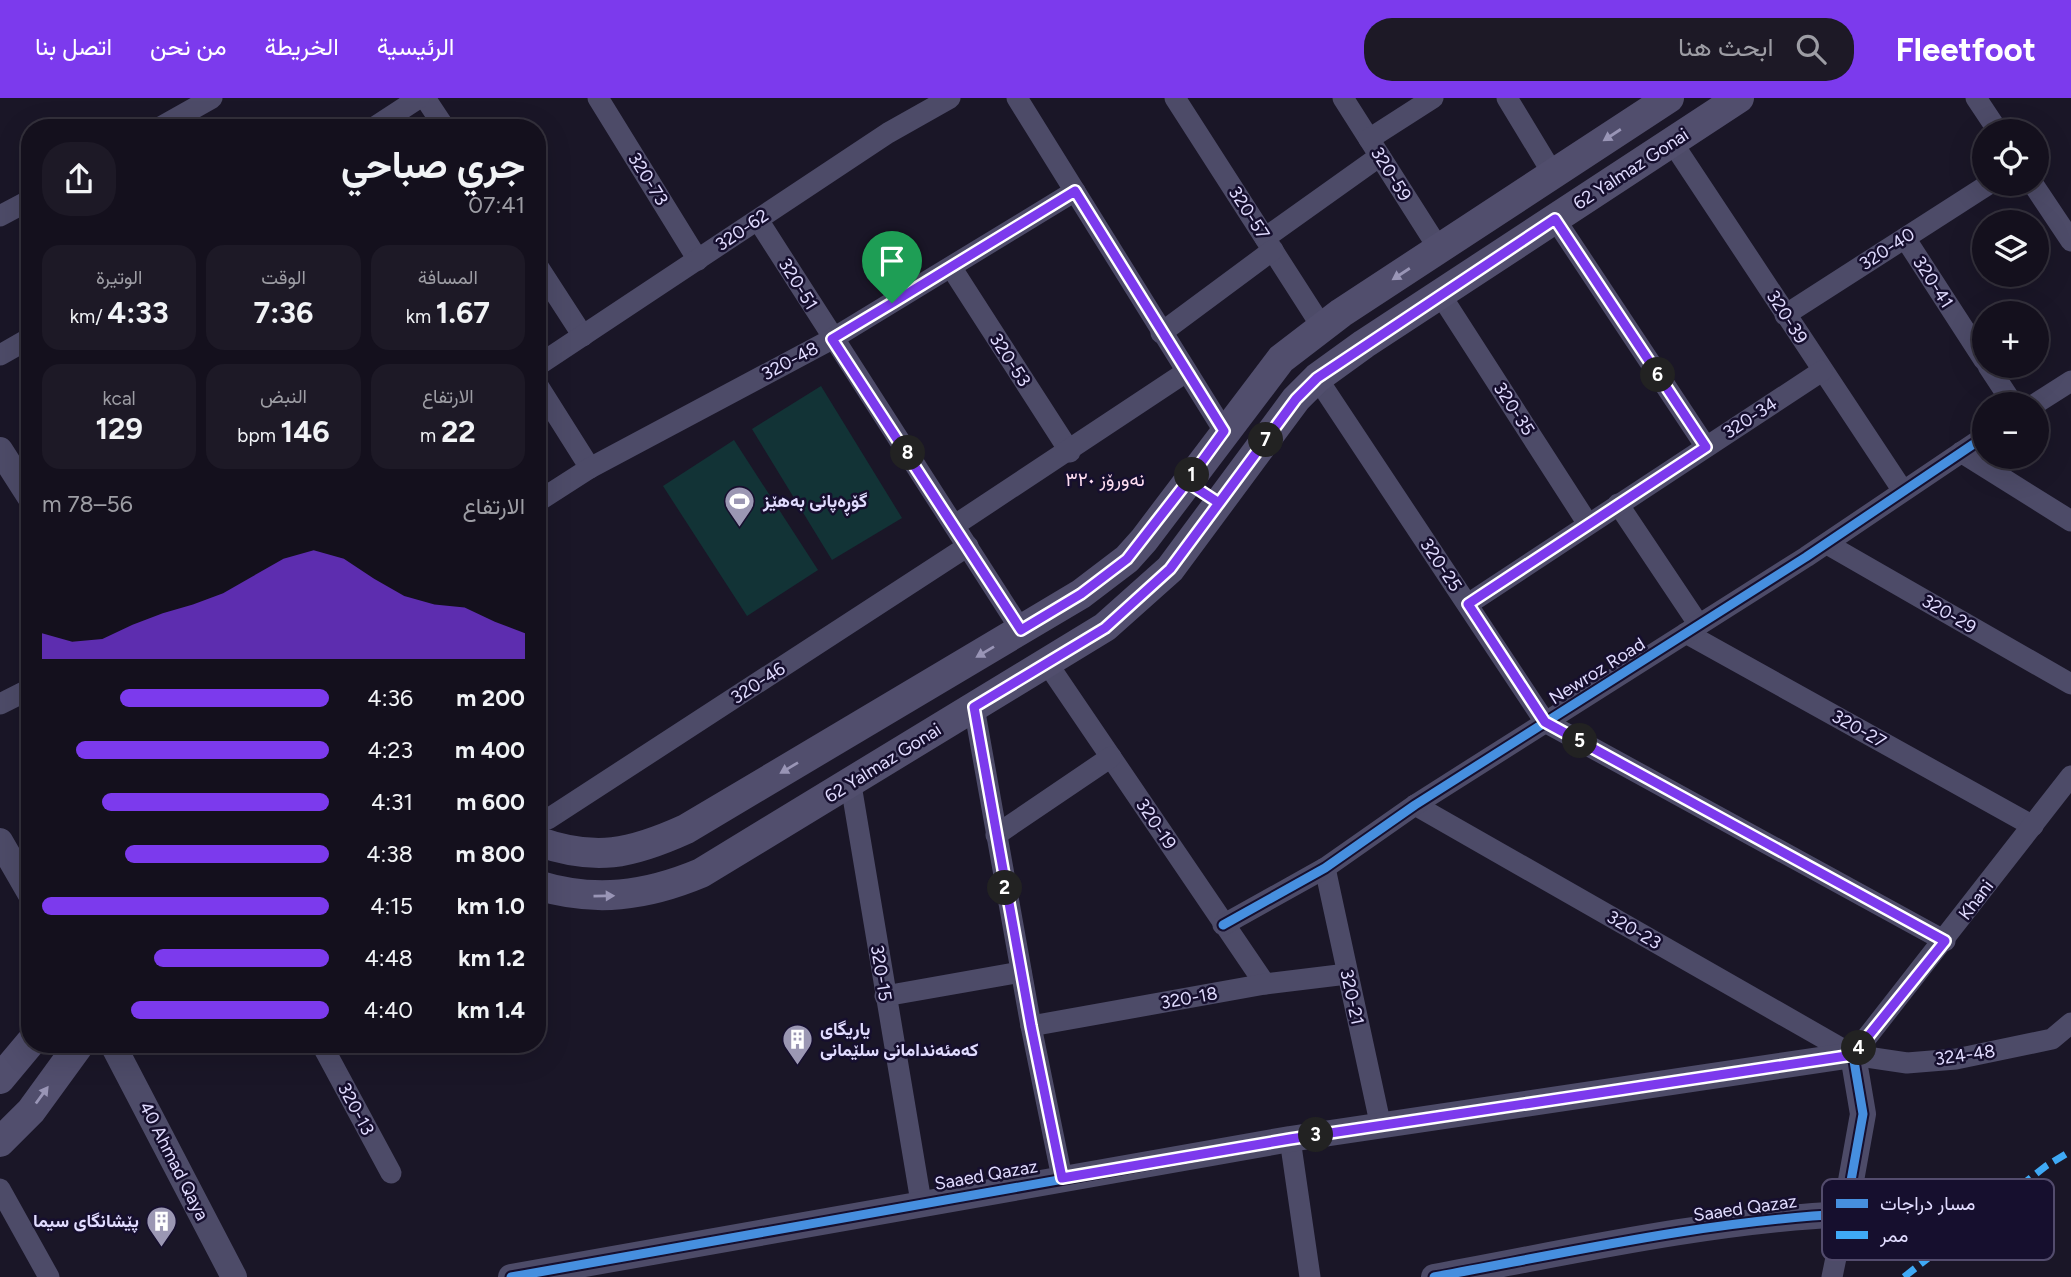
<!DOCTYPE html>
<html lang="ar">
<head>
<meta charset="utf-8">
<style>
  body { margin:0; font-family:Figtree,Vazirmatn,sans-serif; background:#1d1926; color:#f1f3f6; direction:rtl; height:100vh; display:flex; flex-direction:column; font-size:26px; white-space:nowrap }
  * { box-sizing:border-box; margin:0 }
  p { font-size:23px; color:#9d9da4 }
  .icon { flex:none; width:38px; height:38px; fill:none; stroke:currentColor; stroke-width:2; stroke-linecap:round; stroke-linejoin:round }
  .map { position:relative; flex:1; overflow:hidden; direction:ltr }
  .sheet { position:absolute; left:21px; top:21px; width:525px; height:934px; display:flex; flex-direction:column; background:#14101d; border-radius:28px; box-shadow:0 7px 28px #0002,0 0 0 2px #33303b; direction:rtl }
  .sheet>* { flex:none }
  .fabs { position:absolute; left:1972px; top:21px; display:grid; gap:14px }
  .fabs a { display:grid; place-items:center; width:77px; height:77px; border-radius:50%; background:#14101d; box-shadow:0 7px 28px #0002,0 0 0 2px #33303b; font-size:35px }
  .pin { position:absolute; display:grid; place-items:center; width:60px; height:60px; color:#fff; margin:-72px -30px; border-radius:50% 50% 50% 0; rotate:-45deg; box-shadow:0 0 7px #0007 }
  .pin .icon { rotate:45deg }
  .km { position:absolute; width:35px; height:35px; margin:-18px; border-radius:50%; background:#222; color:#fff; font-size:19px; line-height:35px; text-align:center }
  .round { display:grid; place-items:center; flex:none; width:74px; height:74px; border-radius:28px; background:#1d1926 }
  .headline { display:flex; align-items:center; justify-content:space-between; height:119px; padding:0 21px }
  h1 { font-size:38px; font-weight:700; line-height:52px }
  .figures { display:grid; grid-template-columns:repeat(3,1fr); gap:10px; height:119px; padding:7px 21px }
  .figures div { display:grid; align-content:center; border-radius:18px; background:#1d1926; text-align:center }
  .figures b { font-size:30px; font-weight:700 }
  .figures small { font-size:19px; font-weight:400 }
  .figures p { font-size:19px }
  .chart { height:196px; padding:14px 21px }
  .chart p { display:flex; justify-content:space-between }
  .chart svg { width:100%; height:126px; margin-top:7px; fill:#7c3aed; opacity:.7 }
  ul { padding:0 21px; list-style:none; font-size:23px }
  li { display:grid; grid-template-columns:112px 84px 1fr; align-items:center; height:52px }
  li i { height:18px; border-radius:9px; background:#7c3aed }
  header { display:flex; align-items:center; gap:42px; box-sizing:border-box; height:98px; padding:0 35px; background:#7c3aed; color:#fff }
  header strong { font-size:33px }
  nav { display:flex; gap:38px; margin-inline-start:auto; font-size:24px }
  .search { width:490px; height:63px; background:#1d1926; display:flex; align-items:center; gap:18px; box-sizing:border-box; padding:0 24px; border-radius:28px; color:#9d9da4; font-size:26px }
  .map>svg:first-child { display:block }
</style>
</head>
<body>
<header>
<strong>Fleetfoot</strong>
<div class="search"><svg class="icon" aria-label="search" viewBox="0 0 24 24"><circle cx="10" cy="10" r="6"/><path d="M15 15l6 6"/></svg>ابحث هنا</div>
<nav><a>الرئيسية</a><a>الخريطة</a><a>من نحن</a><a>اتصل بنا</a></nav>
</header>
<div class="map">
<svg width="2071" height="1179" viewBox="0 0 2071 1179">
  <rect width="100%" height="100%" fill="#1a1627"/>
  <!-- green -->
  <g fill="#123336">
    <polygon points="821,288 902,420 832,462 752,331"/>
    <polygon points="734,342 818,472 747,518 663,388"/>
  </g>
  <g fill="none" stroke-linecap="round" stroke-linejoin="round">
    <!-- minor -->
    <g stroke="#4d4b68" stroke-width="21">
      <polyline points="425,0 445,30"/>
      <polyline points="598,0 698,162"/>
      <polyline points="1017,0 1224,333"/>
      <polyline points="1175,0 1322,229"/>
      <polyline points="1343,0 1439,151"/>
      <polyline points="1507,0 1553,76"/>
      <polyline points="1976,0 1998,33"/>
      <polyline points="159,30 212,0"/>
      <polyline points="373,30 419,0"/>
      <polyline points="1369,41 1433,0"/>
      <polyline points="1672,44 1903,393"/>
      <polyline points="2033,86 2071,143"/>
      <polyline points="0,118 30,102"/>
      <polyline points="1555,121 1706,349"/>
      <polyline points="758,122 1021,532"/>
      <polyline points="1265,140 1380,58"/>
      <polyline points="1905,140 1984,262"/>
      <polyline points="537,167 583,238"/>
      <polyline points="951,169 1070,354"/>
      <polyline points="1440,196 1588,426"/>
      <polyline points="1785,217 1989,86"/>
      <polyline points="1161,235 1273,152"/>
      <polyline points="0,257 30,240"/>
      <polyline points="537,268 888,35 950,0"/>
      <polyline points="1988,268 2013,306"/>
      <polyline points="1317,280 1545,624 1945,843"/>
      <polyline points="537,286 590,370"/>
      <polyline points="2035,306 2071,283"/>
      <polyline points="1961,354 2071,423"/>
      <polyline points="537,404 590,370 832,241 1075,93"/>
      <polyline points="1618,406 1699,527"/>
      <polyline points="955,427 1186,274"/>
      <polyline points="1827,446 2071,586"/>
      <polyline points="1468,506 1822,273"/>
      <polyline points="1686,535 2033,728"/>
      <polyline points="1047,565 1265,886"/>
      <polyline points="0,606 30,591"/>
      <polyline points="974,609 1031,928 1062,1080"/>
      <polyline points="851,687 921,1104"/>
      <polyline points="1415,707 1853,957 1907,965 1956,961 2052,941 2071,925"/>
      <polyline points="548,721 968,448"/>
      <polyline points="996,737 1111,659"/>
      <polyline points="1325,770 1381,1029"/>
      <polyline points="1223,827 1325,770 1415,707 1806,459 1984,339"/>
      <polyline points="885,898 1021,874"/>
      <polyline points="1031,928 1265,886 1347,876"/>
      <polyline points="322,947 391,1075"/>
      <polyline points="1853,957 2071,678"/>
      <polyline points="1290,1041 1310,1179"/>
      <polyline points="0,1091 49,1179"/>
      <polyline points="1832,1179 1845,1116"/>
    </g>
    <!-- tertiary -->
    <g stroke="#4d4b68" stroke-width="26">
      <polyline points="0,352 30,399"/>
      <polyline points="0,743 30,795"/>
      <polyline points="113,947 234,1179"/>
      <path d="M511,1179L1290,1041L1853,957L1863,1016L1845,1116C1707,1123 1570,1154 1434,1179"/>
    </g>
    <!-- secondary -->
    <g stroke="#514e6d" stroke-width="30">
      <path d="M537,743C595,764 631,756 686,731L1081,496L1127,461L1144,442L1281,261L1341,215L1669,0"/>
      <path d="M537,787C595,805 646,798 701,775L1105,529L1170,471L1296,301L1317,280L1364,246L1739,0"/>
      <polyline points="0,981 30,945"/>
      <polyline points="0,1044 31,1013 79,947"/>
    </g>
    <!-- quiet -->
    <polyline stroke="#3fa9f5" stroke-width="7" stroke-dasharray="14 7" stroke-linecap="butt" points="1904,1179 2046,1068 2071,1053"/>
    <defs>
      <g id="cycleway">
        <polyline points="1223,827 1325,770 1415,707 1806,459 1984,339"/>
        <path d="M511,1179L1290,1041L1853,957L1863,1016L1845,1116C1707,1123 1570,1154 1434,1179"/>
      </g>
    </defs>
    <!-- cycleway casing -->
    <use href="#cycleway" stroke="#160f2e" stroke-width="13"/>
    <!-- cycleway -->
    <use href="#cycleway" stroke="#468fdf" stroke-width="9"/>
  </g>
  <!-- one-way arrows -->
  <defs><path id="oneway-solid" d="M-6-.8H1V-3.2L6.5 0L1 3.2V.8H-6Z" transform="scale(1.75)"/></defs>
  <g fill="#9995b6">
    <use href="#oneway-solid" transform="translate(1612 37) rotate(147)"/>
    <use href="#oneway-solid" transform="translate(1401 176) rotate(147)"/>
    <use href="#oneway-solid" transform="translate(985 554) rotate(149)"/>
    <use href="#oneway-solid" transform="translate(789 670) rotate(149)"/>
    <use href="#oneway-solid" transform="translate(604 798) rotate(-1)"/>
    <use href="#oneway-solid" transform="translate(42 997) rotate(-54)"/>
  </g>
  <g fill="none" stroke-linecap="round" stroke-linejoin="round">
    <defs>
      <polyline id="route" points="892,205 1075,93 1224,333 1187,384 1219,405 1170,471 1105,530 974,609 1031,928 1062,1080 1290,1041 1853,957 1945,843 1545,624 1468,506 1706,349 1555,121 1317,280 1296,301 1219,405 1187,384 1127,461 1081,496 1021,532 832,241 892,205"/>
    </defs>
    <!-- route casing -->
    <use href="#route" stroke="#fff" stroke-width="14"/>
    <!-- route -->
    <use href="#route" stroke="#7c3aed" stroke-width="9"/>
  </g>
  <!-- icons -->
  <defs>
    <symbol id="stadium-pin" viewBox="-11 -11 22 30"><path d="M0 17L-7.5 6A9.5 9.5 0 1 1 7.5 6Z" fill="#9b97b3" stroke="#160f2e"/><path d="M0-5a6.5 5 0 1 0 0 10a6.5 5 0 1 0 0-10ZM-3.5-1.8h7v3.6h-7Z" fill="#fff"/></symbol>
    <symbol id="building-pin" viewBox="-11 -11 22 30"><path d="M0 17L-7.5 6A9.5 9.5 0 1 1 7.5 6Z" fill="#9b97b3" stroke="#160f2e"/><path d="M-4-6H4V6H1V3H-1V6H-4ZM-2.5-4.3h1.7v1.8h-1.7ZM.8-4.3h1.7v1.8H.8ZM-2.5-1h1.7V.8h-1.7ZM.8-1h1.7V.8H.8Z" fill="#fff"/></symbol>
  </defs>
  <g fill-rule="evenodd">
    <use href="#stadium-pin" x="722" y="386" width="35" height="47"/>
    <use href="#building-pin" x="780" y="924" width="35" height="47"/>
    <use href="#building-pin" x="144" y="1106" width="35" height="47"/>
  </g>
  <g text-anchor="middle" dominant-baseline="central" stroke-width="5" stroke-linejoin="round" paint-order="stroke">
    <!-- street labels -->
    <g font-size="18" fill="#e1dcff" stroke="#160f2e">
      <text transform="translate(1631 71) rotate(-33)">62 Yalmaz Gonai</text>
      <text transform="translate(1391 76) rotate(58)">320-59</text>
      <text transform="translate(648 81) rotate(58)">320-73</text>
      <text transform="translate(1249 115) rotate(57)">320-57</text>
      <text transform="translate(742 132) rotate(-34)">320-62</text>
      <text transform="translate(1887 151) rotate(-33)">320-40</text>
      <text transform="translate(1933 184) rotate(57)">320-41</text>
      <text transform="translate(798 186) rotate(58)">320-51</text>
      <text transform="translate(1787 219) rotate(57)">320-39</text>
      <text transform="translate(1010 262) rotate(57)">320-53</text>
      <text transform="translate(790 263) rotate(-28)">320-48</text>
      <text transform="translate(1514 311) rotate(57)">320-35</text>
      <text transform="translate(1750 320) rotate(-33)">320-34</text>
      <text transform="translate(1441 467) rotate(56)">320-25</text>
      <text transform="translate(1949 516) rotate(30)">320-29</text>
      <text transform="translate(1597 573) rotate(-32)">Newroz Road</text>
      <text transform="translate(758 585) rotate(-33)">320-46</text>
      <text transform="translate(1859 631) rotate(29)">320-27</text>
      <text transform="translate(883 665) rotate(-32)">62 Yalmaz Gonai</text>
      <text transform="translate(1156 726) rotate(56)">320-19</text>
      <text transform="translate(1976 802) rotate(-53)">Khani</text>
      <text transform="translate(1634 832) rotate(30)">320-23</text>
      <text transform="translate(881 875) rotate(81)">320-15</text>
      <text transform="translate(1352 899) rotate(78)">320-21</text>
      <text transform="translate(1189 900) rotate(-10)">320-18</text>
      <text transform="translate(1965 957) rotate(-8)">324-48</text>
      <text transform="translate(356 1011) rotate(62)">320-13</text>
      <text transform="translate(174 1063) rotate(63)">40 Ahmad Qaya</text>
      <text transform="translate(986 1077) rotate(-10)">Saaed Qazaz</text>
      <text transform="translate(1745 1110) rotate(-8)">Saaed Qazaz</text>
    </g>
    <!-- poi labels -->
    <g font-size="18" font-weight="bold" fill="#e1dcff" stroke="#160f2e" text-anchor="start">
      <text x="763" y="403">گۆڕەپانی بەهێز</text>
      <text x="820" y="931">یاریگای<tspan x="820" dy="21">کەمئەندامانی سلێمانی</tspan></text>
      <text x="139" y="1123" text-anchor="end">پێشانگای سیما</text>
    </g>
    <!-- neighbourhood labels -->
    <g font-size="19" fill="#ffdef1" stroke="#160f2e">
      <text x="1105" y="381">نەورۆز ٣٢٠</text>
    </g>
  </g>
  <!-- legend -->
  <rect x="1822" y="1081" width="232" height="81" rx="10" fill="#160f2e" stroke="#534c6d" stroke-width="2"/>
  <rect x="1836" y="1101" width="32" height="9" fill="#468fdf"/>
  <rect x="1836" y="1133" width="32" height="8" fill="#3fa9f5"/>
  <g font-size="19" fill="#e1dcff">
    <text x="1880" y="1112">مسار دراجات</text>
    <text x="1880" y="1144">ممر</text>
  </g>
</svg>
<div class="fabs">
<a><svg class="icon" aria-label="locate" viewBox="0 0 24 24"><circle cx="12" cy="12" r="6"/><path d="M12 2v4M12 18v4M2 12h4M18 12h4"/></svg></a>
<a><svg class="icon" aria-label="layers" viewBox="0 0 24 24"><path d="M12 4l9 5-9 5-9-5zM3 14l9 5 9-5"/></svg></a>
<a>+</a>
<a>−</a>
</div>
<div class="pin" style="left:892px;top:205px;background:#1e9e55"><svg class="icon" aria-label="arrive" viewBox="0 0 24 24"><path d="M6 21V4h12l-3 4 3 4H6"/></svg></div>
<b class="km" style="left:1192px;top:377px">1</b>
<b class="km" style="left:1005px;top:790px">2</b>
<b class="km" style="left:1316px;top:1037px">3</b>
<b class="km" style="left:1859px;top:950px">4</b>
<b class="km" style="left:1580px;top:643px">5</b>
<b class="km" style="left:1658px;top:277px">6</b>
<b class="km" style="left:1266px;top:342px">7</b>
<b class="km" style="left:908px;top:355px">8</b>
<section class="sheet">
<div class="headline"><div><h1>جري صباحي</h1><p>07:41</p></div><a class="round"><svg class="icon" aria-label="share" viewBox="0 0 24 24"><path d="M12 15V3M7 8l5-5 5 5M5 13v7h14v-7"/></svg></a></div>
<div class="figures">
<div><p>المسافة</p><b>1.67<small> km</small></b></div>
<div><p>الوقت</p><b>7:36</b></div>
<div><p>الوتيرة</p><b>4:33<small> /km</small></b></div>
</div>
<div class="figures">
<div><p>الارتفاع</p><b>22<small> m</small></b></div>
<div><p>النبض</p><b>146<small> bpm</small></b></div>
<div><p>kcal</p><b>129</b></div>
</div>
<div class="chart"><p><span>الارتفاع</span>56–78 m</p>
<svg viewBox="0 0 160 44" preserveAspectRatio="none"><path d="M0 44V35L10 38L20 37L30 32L40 28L50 25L60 21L70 15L80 9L90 6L100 9L110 16L120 22L130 25L140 26L150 31L160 35V44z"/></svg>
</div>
<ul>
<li><b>200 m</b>4:36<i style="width:73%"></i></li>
<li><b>400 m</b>4:23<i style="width:88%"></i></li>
<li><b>600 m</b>4:31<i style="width:79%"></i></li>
<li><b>800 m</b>4:38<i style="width:71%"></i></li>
<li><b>1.0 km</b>4:15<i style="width:100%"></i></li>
<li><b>1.2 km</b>4:48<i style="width:61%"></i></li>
<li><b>1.4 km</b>4:40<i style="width:69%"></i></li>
</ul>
</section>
</div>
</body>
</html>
